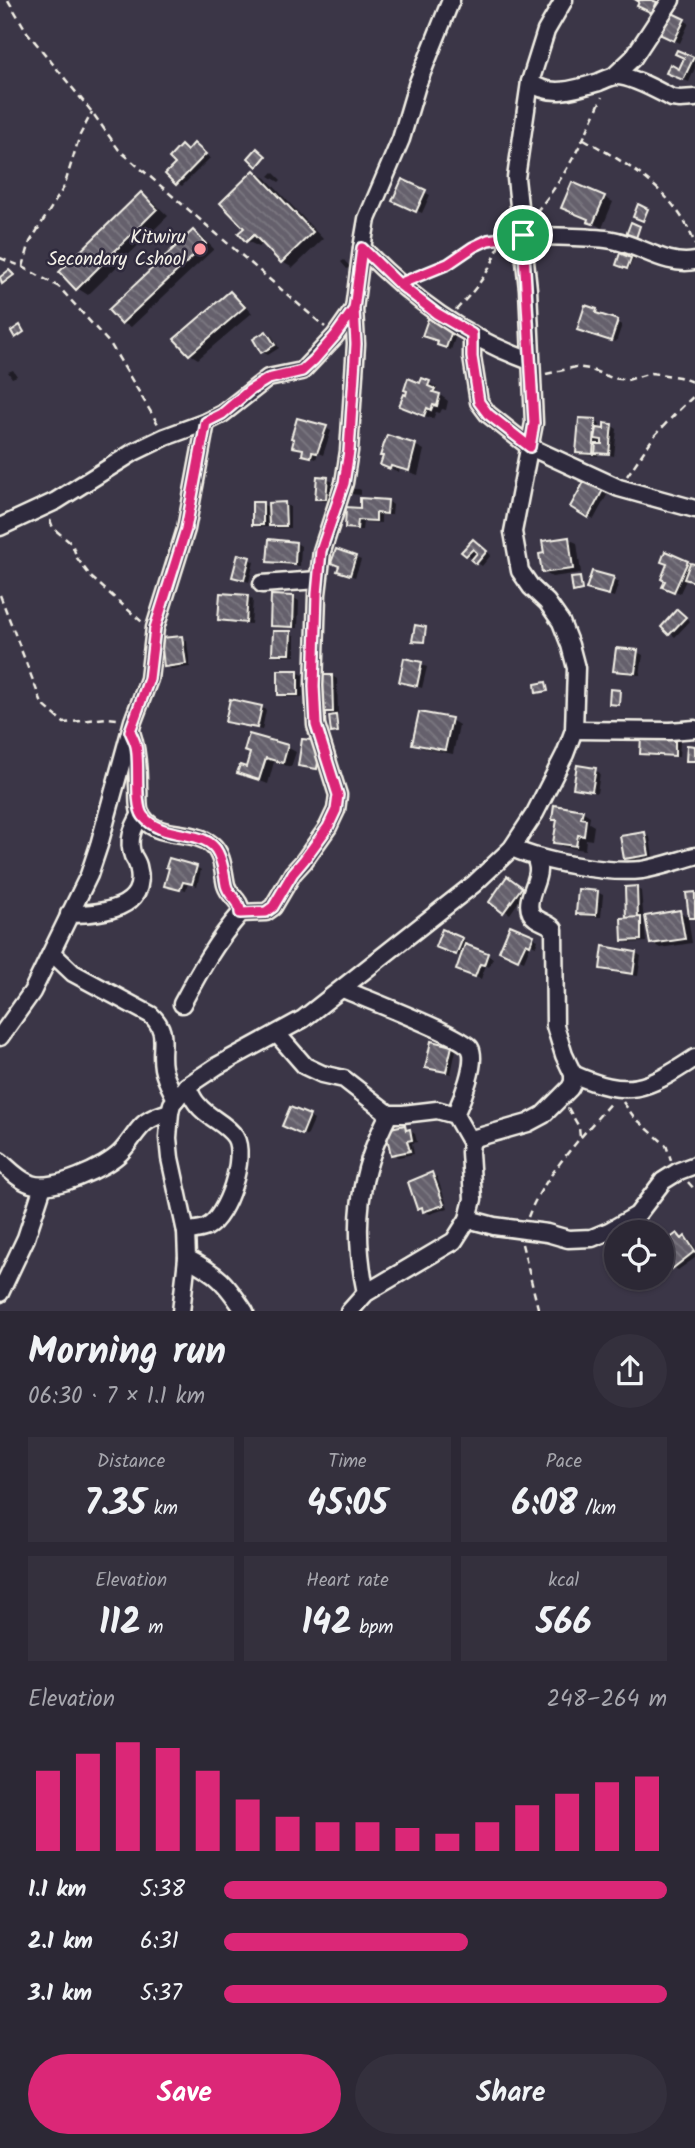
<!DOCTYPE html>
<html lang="en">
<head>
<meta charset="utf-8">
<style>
  body { margin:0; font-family:Kalam,sans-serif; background:#34303d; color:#f1f3f6; height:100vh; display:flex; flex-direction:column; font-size:26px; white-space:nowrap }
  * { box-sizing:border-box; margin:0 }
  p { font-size:23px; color:#a6a6ad }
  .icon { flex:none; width:38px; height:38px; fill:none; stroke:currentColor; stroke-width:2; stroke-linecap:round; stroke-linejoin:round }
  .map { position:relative; height:1311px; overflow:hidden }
  .panel { display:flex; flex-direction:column; background:#2c2835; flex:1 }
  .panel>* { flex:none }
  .buttons { position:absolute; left:604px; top:1220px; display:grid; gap:14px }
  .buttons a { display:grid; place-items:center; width:70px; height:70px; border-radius:50%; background:#2c2835; box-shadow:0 2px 5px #0004,0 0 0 2px #484450; font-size:35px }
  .pin { position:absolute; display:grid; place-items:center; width:60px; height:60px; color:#fff; margin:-30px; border:4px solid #fff; border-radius:50%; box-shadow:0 2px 7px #0007 }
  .round { display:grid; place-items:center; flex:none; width:74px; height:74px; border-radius:37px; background:#34303d }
  .overview { display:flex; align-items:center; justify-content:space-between; height:119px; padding:0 28px }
  h1 { font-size:38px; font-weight:600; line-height:52px }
  .figures { display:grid; grid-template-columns:repeat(3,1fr); gap:10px; height:119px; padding:7px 28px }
  .figures div { display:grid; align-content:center; border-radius:0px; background:#34303d; text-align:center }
  .figures b { font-size:35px; font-weight:600 }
  .figures small { font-size:19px; font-weight:400 }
  .figures p { font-size:19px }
  .chart { height:196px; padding:14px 28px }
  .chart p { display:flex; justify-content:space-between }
  .chart svg { width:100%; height:126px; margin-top:7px; stroke:#db2777; stroke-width:6 }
  .button { display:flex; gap:14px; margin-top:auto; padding:14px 28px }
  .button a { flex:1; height:80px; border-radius:42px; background:#db2777; color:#fff; font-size:28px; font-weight:600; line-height:80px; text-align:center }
  .button a+a { background:#34303d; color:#f1f3f6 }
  ul { padding:0 28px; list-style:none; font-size:23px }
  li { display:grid; grid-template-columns:112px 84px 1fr; align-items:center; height:52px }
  li i { height:18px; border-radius:9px; background:#db2777 }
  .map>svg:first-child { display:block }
</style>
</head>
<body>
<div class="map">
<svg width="695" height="1312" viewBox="0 0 695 1312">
  <defs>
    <pattern id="building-back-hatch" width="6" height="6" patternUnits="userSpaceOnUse" patternTransform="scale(1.75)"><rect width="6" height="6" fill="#65616c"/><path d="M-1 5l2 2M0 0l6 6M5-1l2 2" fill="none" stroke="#7c7881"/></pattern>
  </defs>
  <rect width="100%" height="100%" fill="#3b3647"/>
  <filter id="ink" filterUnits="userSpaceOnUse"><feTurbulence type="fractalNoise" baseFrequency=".0143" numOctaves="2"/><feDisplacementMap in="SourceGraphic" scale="14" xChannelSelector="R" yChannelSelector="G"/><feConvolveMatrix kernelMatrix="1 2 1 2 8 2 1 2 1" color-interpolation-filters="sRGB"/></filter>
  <g filter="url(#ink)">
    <!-- shadow -->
    <g fill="#0007">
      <polygon points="668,13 689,23 680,43 659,32"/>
      <polygon points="678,52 695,60 695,68 689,82 674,75 680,71 686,58"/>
      <polygon points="195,145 210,158 182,186 177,183 177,164 181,147 188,152"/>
      <polygon points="254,172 266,178 323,239 293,268 282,262 263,243 259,247 247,241 246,228"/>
      <polygon points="273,172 281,180 279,182 269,176"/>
      <polygon points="403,181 430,195 422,213 400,203"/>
      <polygon points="141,194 152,201 168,216 88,295 77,288"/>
      <polygon points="604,197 613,202 602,228 589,221"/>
      <polygon points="194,232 202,237 214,249 131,327 122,323"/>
      <polygon points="630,251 638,256 635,260 633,259 629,269 618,264 626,257"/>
      <polygon points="344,260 350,267 347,269 341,262"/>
      <polygon points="9,272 14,277 5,284 0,279"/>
      <polygon points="231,293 239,298 252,313 198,359 190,354"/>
      <polygon points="596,311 602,314 601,316 622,325 616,342 584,332"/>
      <polygon points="453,326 458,329 451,350 444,347"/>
      <polygon points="266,333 272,336 279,348 268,355 263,352 255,339"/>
      <polygon points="13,370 17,376 12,378 8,372"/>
      <polygon points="429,383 437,388 436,392 448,401 446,410 442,409 440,413 436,412 433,419 401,406 421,385"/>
      <polygon points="595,421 600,424 600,430 605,430 612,426 617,429 614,456 598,453 598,456 583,455 578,452"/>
      <polygon points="326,428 331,431 323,455 318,453 316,459 304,454 305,450 295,446"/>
      <polygon points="415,445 424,450 418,475 400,469 399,472 382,465"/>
      <polygon points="327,479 333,482 331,501 322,501 317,498"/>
      <polygon points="585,483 607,495 594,519 572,507"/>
      <polygon points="348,489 359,489 361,490 361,495 350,494 348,493"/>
      <polygon points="388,501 393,505 392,515 381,515 381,523 363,522 362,530 352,530 347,527 361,510"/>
      <polygon points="262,504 270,508 285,504 290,507 290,528 276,528 268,523 268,527 259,527 254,524"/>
      <polygon points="568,539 577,543 581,573 552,577 543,572 546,554"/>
      <polygon points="296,543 301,546 300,566 274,564 269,561"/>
      <polygon points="478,544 491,555 482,566 467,555"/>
      <polygon points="337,551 361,560 355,577 345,573"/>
      <polygon points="249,559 254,562 249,582 234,576"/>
      <polygon points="687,562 695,566 695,582 687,578 680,593 670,589"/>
      <polygon points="593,573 619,582 614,597 589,588"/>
      <polygon points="248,597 253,600 251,624 225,622 220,619"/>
      <polygon points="294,598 299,601 298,628 277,628 272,625"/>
      <polygon points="678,611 690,621 675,637 663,627"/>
      <polygon points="290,633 295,636 295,656 279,656 274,653"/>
      <polygon points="182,638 187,641 190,667 171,669 166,666"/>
      <polygon points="637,652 643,655 640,675 621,673 615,670"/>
      <polygon points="406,660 427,667 422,688 401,681"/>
      <polygon points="297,672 303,675 303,697 285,697 280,694"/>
      <polygon points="332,676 337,679 338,714 331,714 338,718 339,733 334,733 332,732 330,714 324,711"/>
      <polygon points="261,707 266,710 262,730 233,724 227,721"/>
      <polygon points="451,720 459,725 453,754 423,748 414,743"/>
      <polygon points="675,739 680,742 679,757 647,756 642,753"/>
      <polygon points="325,746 322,770 305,768 300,765"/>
      <polygon points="287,747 296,752 291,767 274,762 268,784 239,773 247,769 251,754 246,751"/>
      <polygon points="595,770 600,773 597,793 580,790 575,787"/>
      <polygon points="582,811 590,816 589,823 594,826 592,840 586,839 585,850 564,847 555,842 558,821 554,819"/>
      <polygon points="645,834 650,837 653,857 631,861 626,858"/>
      <polygon points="196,867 201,870 197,886 188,883 186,890 170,886"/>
      <polygon points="513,881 526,891 510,914 491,901"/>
      <polygon points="636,888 641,891 646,942 629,943 623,940"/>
      <polygon points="597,892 603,895 601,917 583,916 578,913"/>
      <polygon points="680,912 688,917 692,943 660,948 652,943"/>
      <polygon points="511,927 538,940 536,946 531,944 524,961 506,953"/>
      <polygon points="462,940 467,943 466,946 493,958 489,967 486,965 481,979 463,972 462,957 443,949"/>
      <polygon points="636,953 641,956 638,976 607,971 602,968"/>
      <polygon points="451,1047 456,1050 451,1074 427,1067"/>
      <polygon points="309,1117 314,1120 307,1136 289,1128"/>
      <polygon points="405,1127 415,1134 417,1142 412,1143 414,1154 398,1157 392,1154"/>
      <polygon points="432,1174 437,1177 448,1208 430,1214 419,1208"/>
      <polygon points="677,1235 691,1241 695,1247 695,1258 678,1270 673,1267"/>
    </g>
    <!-- building -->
    <g fill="url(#building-back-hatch)" stroke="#f4f1e8" stroke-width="2">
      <polygon points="636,0 652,0 657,2 652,13 637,6 639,2"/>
      <polygon points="668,11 685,19 674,41 657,33"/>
      <polygon points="677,50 694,57 683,80 666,73 670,64 679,69 684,58 675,54"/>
      <polygon points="194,143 206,154 176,185 165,174 175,164 169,158 181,145 187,151"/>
      <polygon points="257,148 266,156 257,167 248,158"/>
      <polygon points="254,170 313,232 281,263 254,235 246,242 238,233 244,228 220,203"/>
      <polygon points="402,179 426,190 416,212 392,201"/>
      <polygon points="572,182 605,196 593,224 587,222 588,219 561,208"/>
      <polygon points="141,192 157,209 76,290 59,272"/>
      <polygon points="638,204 648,209 643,221 633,217"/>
      <polygon points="631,222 640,226 636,238 626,235"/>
      <polygon points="193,230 206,244 121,324 108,310"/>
      <polygon points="620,253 631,258 627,269 616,265"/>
      <polygon points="9,270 14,275 2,284 0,277"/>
      <polygon points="230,291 245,307 189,355 174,339"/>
      <polygon points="585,305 597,309 596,313 618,320 611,341 577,330"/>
      <polygon points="429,316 454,325 446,348 437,345 438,341 422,336"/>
      <polygon points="20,325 24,332 15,338 11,331"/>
      <polygon points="266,331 275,345 261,353 253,339"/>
      <polygon points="408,378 420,383 422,378 430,381 428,386 435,389 433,392 440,394 437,406 433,405 431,410 427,408 424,416 399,406 404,394 406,395 407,391 404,390"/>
      <polygon points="297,418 327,426 317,453 312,452 311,457 302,455 303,449 292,447 294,439 291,438"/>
      <polygon points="579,418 596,419 593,454 576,453"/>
      <polygon points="604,423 612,424 609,454 595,453 596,444 602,444 602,440 595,439 597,428 604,429"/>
      <polygon points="387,435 416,444 409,471 391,466 390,469 380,465 383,456 380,456"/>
      <polygon points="317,476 328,477 326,499 315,499"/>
      <polygon points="585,480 603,490 588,518 570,507"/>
      <polygon points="360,498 388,500 387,514 376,513 376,521 358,520 357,529 345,528 346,507 360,508"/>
      <rect x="252" y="502" width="11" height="23"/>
      <polygon points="285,502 286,526 269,526 268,503"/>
      <polygon points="569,537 573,569 542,573 539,554 544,553 542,541"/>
      <polygon points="269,539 296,542 295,564 267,562"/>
      <polygon points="473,539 487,551 476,564 471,560 477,553 473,549 466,556 461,552"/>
      <polygon points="336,549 356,556 350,575 337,571 339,566 331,563"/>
      <polygon points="665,551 688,561 674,592 662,587 665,581 661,579 667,564 661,562"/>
      <polygon points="238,554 250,557 244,580 232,577"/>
      <polygon points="690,563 695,564 695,582 684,579"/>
      <polygon points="592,571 614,577 609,595 586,589"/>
      <polygon points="580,577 582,590 573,592 571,578"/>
      <polygon points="220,593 248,595 246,623 218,620"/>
      <polygon points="271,595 294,596 293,627 270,626"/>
      <polygon points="677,609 686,617 669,635 661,627"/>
      <polygon points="415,625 426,627 424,642 412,641"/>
      <polygon points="273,631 291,631 290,654 272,654"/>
      <polygon points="182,636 186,664 164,667 161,638"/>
      <polygon points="616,648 638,650 635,673 613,671"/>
      <polygon points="404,658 422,662 417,686 399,682"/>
      <rect x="278" y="670" width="20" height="25"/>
      <polygon points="321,675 332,675 333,712 322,712"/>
      <polygon points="546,682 548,691 536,693 535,684"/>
      <polygon points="610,689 620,690 619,705 609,704"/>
      <polygon points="230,699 262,706 257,728 225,722"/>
      <polygon points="419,712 452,718 445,750 412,744"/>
      <polygon points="336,715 338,732 331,733 329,716"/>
      <polygon points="249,734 288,745 283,763 266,758 259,780 237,773 240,765 246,767 250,753 244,751"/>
      <polygon points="641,736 675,738 675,756 640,754"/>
      <polygon points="302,739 321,741 317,769 298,766"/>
      <polygon points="687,745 695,746 695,761 686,761"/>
      <polygon points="577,765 596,768 592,791 573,788"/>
      <polygon points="554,805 583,810 581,818 586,819 584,836 578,835 576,846 553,843 557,820 552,820"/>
      <polygon points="645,832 649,855 624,859 620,836"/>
      <polygon points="169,858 197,866 192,884 183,882 180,890 164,886 169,868 166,867"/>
      <polygon points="507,876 522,887 503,913 489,902"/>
      <polygon points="637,886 638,919 626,920 625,887"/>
      <polygon points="578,889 598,891 596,915 576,914"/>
      <polygon points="695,892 695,918 689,918 686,893"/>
      <polygon points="680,910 685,939 650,944 645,916"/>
      <polygon points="641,917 641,940 622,941 621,918"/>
      <polygon points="510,925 534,935 530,945 526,943 518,960 499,951"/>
      <polygon points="442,929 463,938 456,955 435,947"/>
      <polygon points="465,944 488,953 484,965 480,964 475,977 456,970"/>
      <polygon points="603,946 636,952 633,974 600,969"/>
      <polygon points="431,1041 452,1046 446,1072 425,1068"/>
      <polygon points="290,1107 310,1115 302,1135 282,1126"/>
      <polygon points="405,1125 406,1130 410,1129 412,1140 407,1141 410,1151 391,1155 385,1129"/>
      <polygon points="432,1172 444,1205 423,1212 422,1207 417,1209 408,1182"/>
      <polygon points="677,1233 682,1239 685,1236 695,1251 672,1269 662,1254 662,1250 668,1245 665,1242"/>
    </g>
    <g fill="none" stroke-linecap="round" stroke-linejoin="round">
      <defs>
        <g id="minor">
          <polyline points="614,76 633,58 671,0"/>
          <path d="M530,82C550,98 576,89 599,82C604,80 610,77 615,76C631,75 658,91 672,98L680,99L695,98"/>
          <path d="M523,235C551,237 579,236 606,239C637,242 664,267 695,261"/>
          <path d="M362,248C412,299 463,337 530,361"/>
          <polyline points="472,334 472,357 479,402 488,414 512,433 530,447 619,488 695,509"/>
          <polyline points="0,527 56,501 134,452 165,437 206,422 222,414 268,378 302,371 335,336 354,309"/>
          <polyline points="262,584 318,580"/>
          <polyline points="574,730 670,731 695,729"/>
          <path d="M131,732C137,749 138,767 138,786C139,794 137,804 140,812C153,842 192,827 212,845C223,854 223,872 226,885C230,898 240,898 241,913"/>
          <path d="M512,848C543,862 608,874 642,870C660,867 677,861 695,856"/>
          <path d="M69,914C99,914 150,910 138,866C137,862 135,859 133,856C127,840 133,828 141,814"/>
          <path d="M52,953L73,973L151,1015C170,1033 159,1046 163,1068C165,1079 171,1089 176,1099"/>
          <path d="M343,989C363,998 461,1035 470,1048C478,1061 461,1102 455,1115"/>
          <path d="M182,1004C199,972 216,941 241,913L266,912L273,907L293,873L304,861L328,827L336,810L338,795L316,725L314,686L317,594L322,551L344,483L349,451L356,344L354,309L362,248L367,219L401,139L417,85L451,0"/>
          <polyline points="278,1035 305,1066 322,1074 344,1079 389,1114 403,1114 437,1110 455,1115 471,1143"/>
          <polyline points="0,1037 32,992 89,875 99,845 133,721 149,679 155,628 186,529 206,422"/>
          <path d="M573,1074C629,1099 646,1090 695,1058"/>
          <path d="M0,1161C9,1169 19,1180 31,1184C52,1192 106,1168 121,1152C141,1130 137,1121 170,1112"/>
          <polyline points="468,1219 494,1226 547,1233 568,1239 592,1238 609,1231 637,1215 663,1181 679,1171 695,1165"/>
          <path d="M186,1232C192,1230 202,1230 207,1227C227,1217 247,1156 235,1137C226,1123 208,1118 198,1105C193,1100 190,1092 187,1086"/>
          <path d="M187,1258C218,1274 226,1283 245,1312"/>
          <polyline points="0,1293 26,1238 43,1186"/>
          <path d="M366,1293C352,1228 358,1173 389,1114"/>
          <polyline points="181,1312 187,1258 186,1232 170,1158 168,1138 170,1112 172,1104 187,1086 217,1066 303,1019 474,884 512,848 535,813 565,754 574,730 576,668 570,645 561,622 547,602 531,587 520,571 513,532 534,423 528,289 516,178 530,82 546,31 564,0"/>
          <path d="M349,1312L366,1293L454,1241L468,1219L473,1199L470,1152L471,1143L475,1138L528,1123L543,1115L570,1088L573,1082V1074L564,1055L555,1026L554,929C548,922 535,921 531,913C524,900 539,882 538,869C538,865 536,861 536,857"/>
        </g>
      </defs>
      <!-- minor casing -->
      <use href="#minor" stroke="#f4f1e8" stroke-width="21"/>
      <!-- path -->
      <g stroke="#f4f1e8" stroke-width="2.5" stroke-dasharray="7 5" stroke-linecap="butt">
        <polyline points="8,0 27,32 92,112 119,150 325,327"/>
        <path d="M584,139C629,165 678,193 695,245"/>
        <path d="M536,212C565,178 585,138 602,97"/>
        <polyline points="0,258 23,267 59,287 111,345 158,424"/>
        <polyline points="23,267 30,242 64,187 80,135 92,112"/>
        <polyline points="414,278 448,264 473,247 488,240 506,236"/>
        <path d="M456,310C475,290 495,267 500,239"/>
        <polyline points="546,374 576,367 589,369 612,378 627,380 651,373 679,377 695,383"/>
        <polyline points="627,476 655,435 678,411 695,395"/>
        <polyline points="50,520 53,528 72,544 77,558 91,577 142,622"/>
        <polyline points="0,595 42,704 64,723 106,718 118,719"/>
        <polyline points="623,1102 634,1117 666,1145 671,1160"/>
        <polyline points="568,1108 579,1127 580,1137"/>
        <polyline points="688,1182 695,1190"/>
        <path d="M528,1217C542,1178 585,1133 612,1101"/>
        <polyline points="522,1244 539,1312"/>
      </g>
      <!-- minor -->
      <use href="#minor" stroke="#2f2a3d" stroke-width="16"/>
    </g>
  </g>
  <g fill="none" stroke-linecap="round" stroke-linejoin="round" filter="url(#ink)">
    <defs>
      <path id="route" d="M523,235L488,240L473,247L448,264L399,284L362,248L354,309L335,336L314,360L302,371L268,379L250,390L222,414L206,422L186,529L155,628L149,679L130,731C132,736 135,741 136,746C140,763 134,804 143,816C163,842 206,827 218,853C223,863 224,874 226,885C229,898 240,898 240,913L266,912L273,907L293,873L304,860L328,827L336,810L338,795L316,725L314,686L317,594L321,551L344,483L349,451L356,344L354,309L362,248L399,284L436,313L472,334V357L479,402L488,414L530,447L534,423L523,235"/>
    </defs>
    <!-- route casing -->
    <use href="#route" stroke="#fff" stroke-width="14"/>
    <!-- route -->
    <use href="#route" stroke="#db2777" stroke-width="9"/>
  </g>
  <!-- markers -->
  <circle fill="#ff9aa2" stroke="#2f2a3d" stroke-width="2.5" cx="200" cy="249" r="7"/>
  <g text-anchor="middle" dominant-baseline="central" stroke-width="5" stroke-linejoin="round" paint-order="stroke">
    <!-- poi labels -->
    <g font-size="19" fill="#f4f1e8" stroke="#2f2a3d" text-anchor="end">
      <text x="186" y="238">Kitwiru<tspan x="186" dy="22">Secondary Cshool</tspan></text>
    </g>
  </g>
</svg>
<div class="buttons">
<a><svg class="icon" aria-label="locate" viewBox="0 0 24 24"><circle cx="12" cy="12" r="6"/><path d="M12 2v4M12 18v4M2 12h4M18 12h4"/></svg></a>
</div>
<div class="pin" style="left:523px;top:235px;background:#1e9e55"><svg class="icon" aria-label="arrive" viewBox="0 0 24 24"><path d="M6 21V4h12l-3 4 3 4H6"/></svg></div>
</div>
<section class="panel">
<div class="overview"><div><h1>Morning run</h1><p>06:30 · 7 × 1.1 km</p></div><a class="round"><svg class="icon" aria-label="share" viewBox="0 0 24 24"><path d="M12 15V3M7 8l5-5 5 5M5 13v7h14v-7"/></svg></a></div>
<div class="figures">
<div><p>Distance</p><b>7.35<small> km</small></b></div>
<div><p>Time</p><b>45:05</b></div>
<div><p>Pace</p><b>6:08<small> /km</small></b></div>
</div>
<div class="figures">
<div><p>Elevation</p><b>112<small> m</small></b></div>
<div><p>Heart rate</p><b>142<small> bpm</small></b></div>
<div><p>kcal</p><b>566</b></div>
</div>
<div class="chart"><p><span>Elevation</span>248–264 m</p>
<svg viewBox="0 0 160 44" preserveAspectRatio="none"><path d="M5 44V16M15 44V10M25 44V6M35 44V8M45 44V16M55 44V26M65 44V32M75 44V34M85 44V34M95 44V36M105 44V38M115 44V34M125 44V28M135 44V24M145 44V20M155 44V18"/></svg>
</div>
<ul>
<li><b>1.1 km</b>5:38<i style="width:100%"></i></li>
<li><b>2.1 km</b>6:31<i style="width:55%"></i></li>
<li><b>3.1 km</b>5:37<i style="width:100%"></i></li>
</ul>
<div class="button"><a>Save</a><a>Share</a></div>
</section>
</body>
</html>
